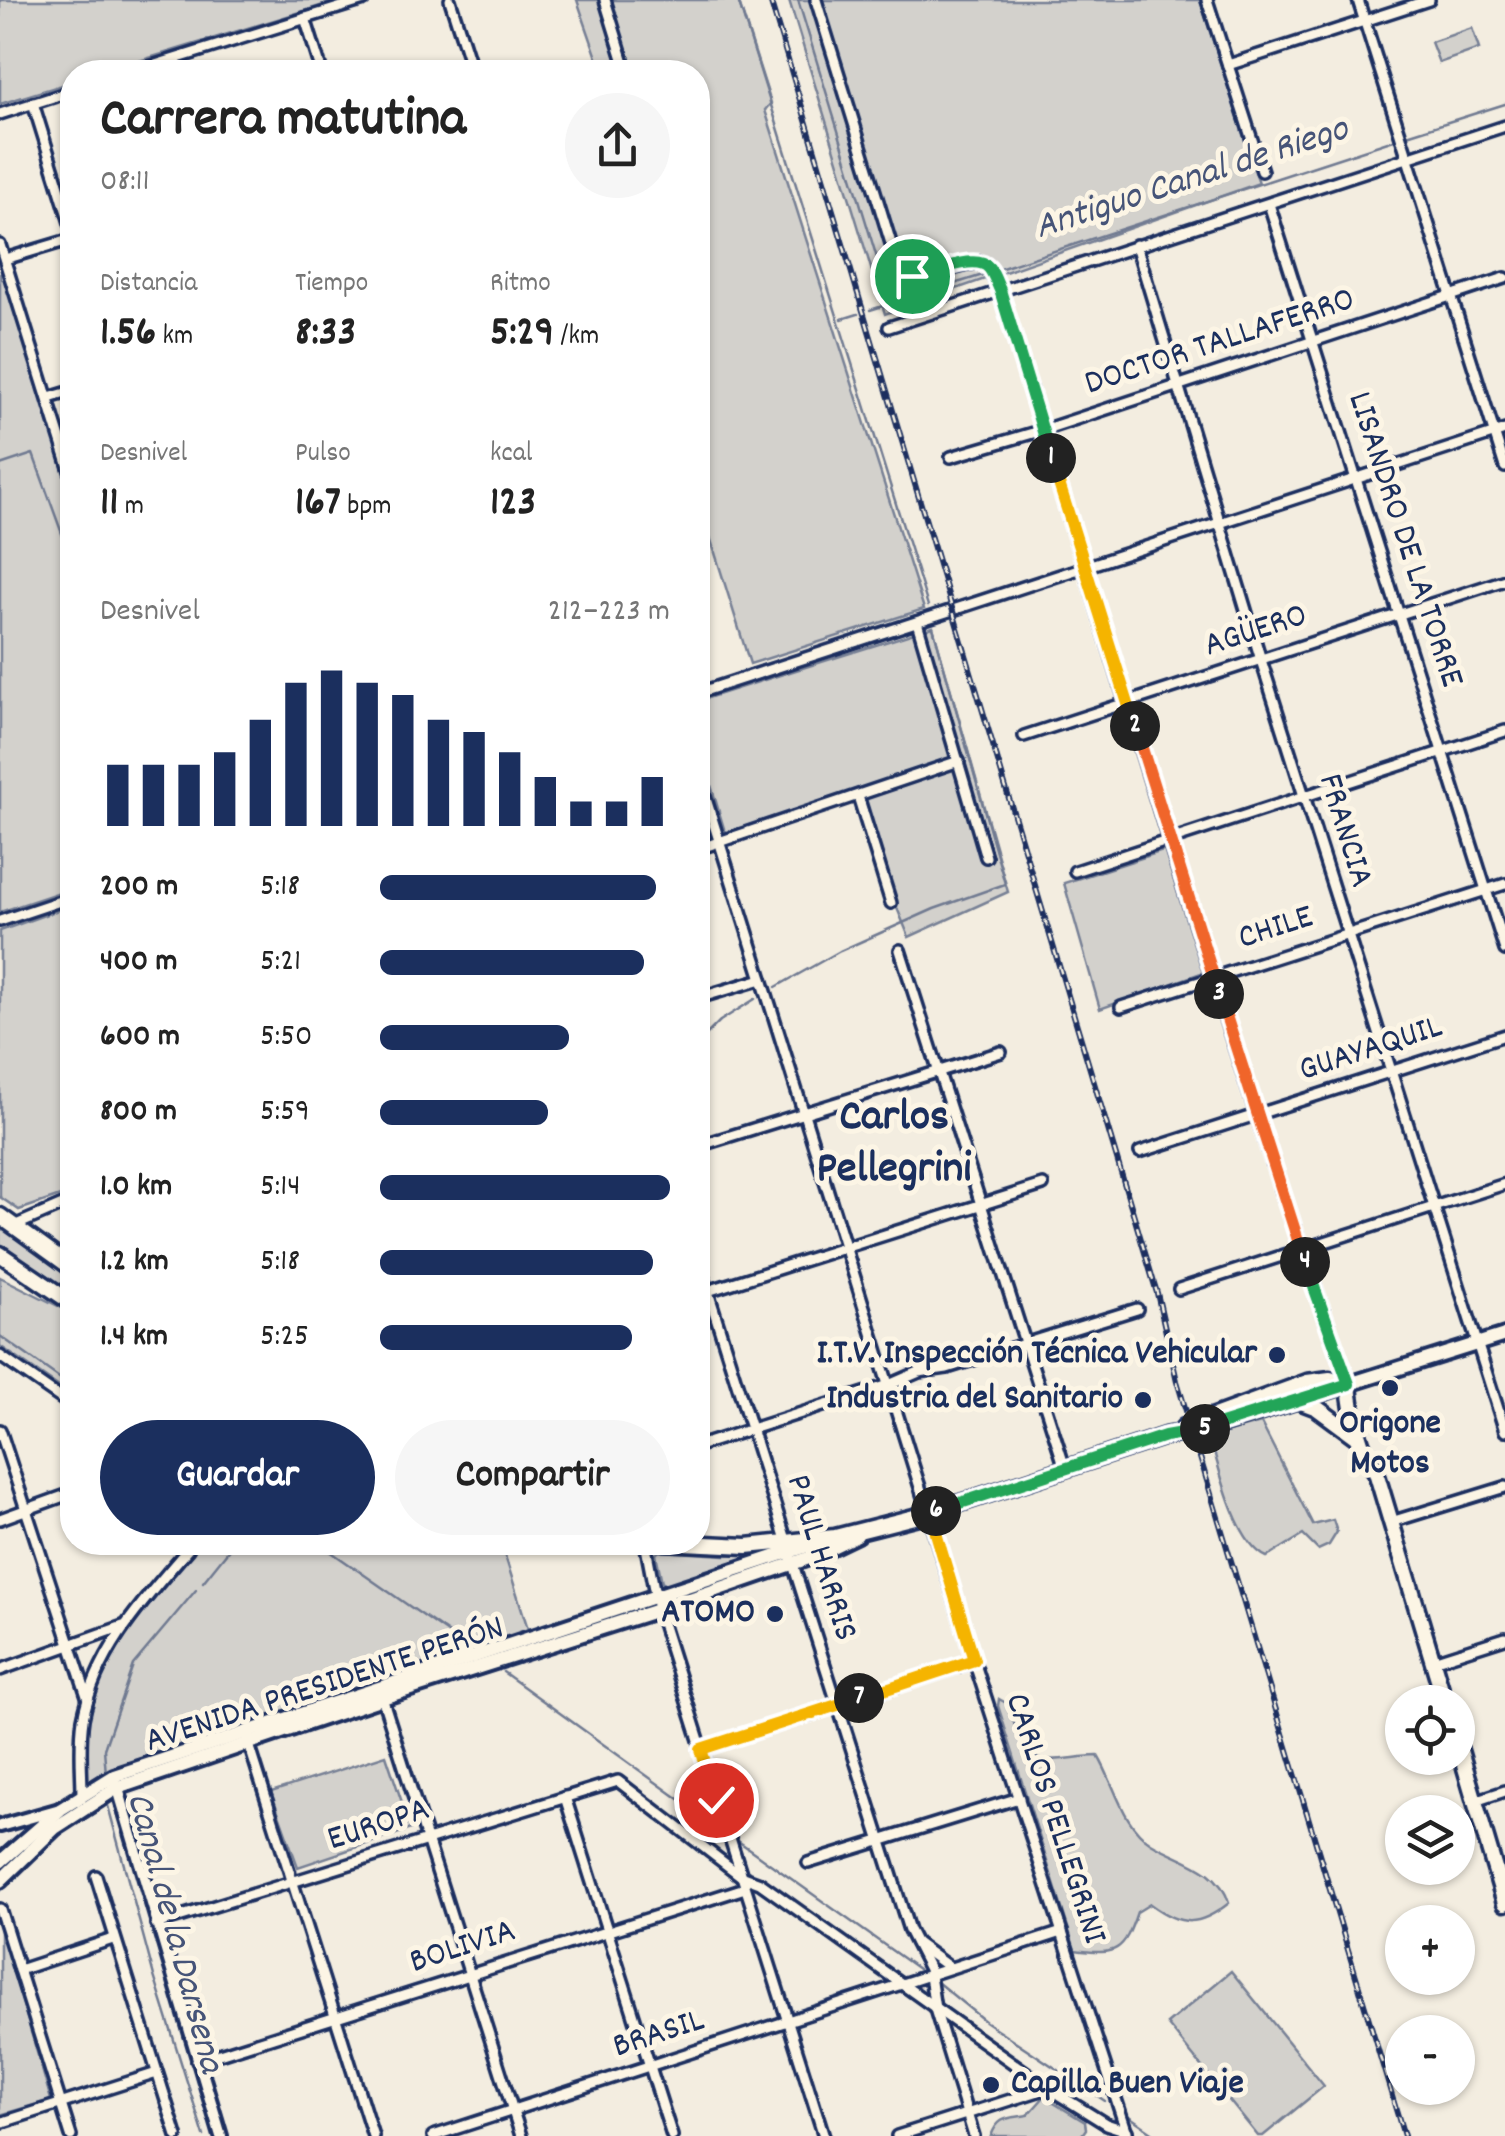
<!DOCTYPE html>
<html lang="es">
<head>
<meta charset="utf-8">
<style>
  body { margin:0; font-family:Dekko,sans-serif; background:#f6f6f6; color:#222; height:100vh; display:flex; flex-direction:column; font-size:38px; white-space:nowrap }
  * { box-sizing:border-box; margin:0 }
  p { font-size:32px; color:#767676 }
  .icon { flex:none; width:55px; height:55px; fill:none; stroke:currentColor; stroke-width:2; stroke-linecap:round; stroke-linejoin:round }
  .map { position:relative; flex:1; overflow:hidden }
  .panel { position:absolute; left:60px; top:60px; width:650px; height:1495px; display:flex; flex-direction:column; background:#fff; border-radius:40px; box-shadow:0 2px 8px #0004 }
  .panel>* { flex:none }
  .tools { position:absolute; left:1385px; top:1685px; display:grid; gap:20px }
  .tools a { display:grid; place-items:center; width:90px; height:90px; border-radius:50%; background:#fff; box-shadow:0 2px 8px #0004; font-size:50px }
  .pin { position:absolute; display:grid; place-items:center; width:85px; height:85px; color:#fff; margin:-42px; border:5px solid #fff; border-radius:50%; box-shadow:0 2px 10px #0007 }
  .km { position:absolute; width:50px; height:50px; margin:-25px; border-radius:50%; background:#222; color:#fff; font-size:28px; line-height:50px; text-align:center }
  .round { display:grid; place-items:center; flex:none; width:105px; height:105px; border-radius:52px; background:#f6f6f6 }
  .overview { display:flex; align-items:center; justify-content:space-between; height:170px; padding:0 40px }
  h1 { font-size:55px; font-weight:800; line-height:75px }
  .stats { display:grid; grid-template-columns:repeat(3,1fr); gap:15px; height:170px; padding:10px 40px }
  .stats div { display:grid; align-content:center }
  .stats b { font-size:42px; font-weight:800 }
  .stats small { font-size:28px; font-weight:400 }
  .stats p { font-size:28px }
  .chart { height:280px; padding:20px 40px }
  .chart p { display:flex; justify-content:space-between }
  .chart svg { width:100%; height:180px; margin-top:10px; stroke:#1b2f5e; stroke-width:6 }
  .cta { display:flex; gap:20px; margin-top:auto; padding:20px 40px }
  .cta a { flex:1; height:115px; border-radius:60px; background:#1b2f5e; color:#fff; font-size:40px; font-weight:800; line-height:115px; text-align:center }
  .cta a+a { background:#f6f6f6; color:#222 }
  ul { padding:0 40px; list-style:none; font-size:32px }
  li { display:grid; grid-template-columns:160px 120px 1fr; align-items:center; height:75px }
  li i { height:25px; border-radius:12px; background:#1b2f5e }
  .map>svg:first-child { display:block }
</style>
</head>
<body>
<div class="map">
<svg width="1505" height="2136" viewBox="0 0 1505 2136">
  <rect width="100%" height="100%" fill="#f3ede0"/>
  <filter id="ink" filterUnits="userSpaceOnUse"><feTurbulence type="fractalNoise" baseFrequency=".01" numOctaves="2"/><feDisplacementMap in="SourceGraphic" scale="20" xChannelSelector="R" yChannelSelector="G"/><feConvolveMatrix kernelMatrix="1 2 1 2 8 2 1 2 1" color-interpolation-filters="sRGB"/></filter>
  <g filter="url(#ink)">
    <!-- green -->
    <g fill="#d3d1cc" stroke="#778095" stroke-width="2.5">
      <polygon points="0,0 340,0 103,72 72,72 72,82 0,104"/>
      <polygon points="577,0 738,0 771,103 765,110 924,609 750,664 698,499 698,72 602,72"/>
      <polygon points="789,0 1200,0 1259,183 885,314"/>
      <polygon points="1472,28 1479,49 1439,63 1431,42"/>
      <polygon points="4,273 72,496 72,888 0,912 0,274"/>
      <polygon points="933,627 1008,892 909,937 895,903 860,788 726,835 698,742 698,701"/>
      <polygon points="1166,850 1204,972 1100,1009 1064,883"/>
      <polygon points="72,905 72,1192 19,1210 0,1197 0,931"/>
      <polygon points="0,1225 72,1276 72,1297 0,1249"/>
      <polygon points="0,1277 72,1313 72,1396 0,1346"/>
      <path d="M1261,1423L1313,1525L1333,1520L1337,1532L1329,1545L1318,1550L1303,1535L1267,1557C1236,1544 1219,1468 1210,1437Z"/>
      <path d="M202,1543H501L529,1632L136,1760L89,1783C59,1702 150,1595 202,1543Z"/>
      <polygon points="659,1551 725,1555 760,1553 763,1556 667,1588 662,1582 656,1554"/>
      <path d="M999,1699L1008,1704L1018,1736L1038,1759C1059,1762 1077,1756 1098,1756C1115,1784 1122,1825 1151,1843C1181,1861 1218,1866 1229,1903C1199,1927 1181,1927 1150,1904L1137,1912C1124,1951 1117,1956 1075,1950L998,1706Z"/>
      <polygon points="386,1755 411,1829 298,1867 271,1792"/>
      <polygon points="0,1926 51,2100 0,2115"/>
      <polygon points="1231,1971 1324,2086 1263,2136 1258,2136 1167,2024"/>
      <path d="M1044,2097L1085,2122L1086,2129L1081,2136H991C999,2115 1008,2119 1028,2115Z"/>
    </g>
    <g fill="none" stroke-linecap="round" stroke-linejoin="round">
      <!-- stream -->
      <g stroke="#707a91" stroke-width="2.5">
        <polyline points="738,0 928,606"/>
        <polyline points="798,0 884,281"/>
        <polyline points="1407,135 1505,104"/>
        <polyline points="1002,268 1397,139"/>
        <polyline points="870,310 983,275"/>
        <polyline points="842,319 858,314"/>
        <polyline points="0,465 33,454 72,561"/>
        <polyline points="776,987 840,951 934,909 1005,884 933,627"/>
        <polyline points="698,1043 720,1021 755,999"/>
        <polyline points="0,1336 72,1387"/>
        <polyline points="317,1542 468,1647"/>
        <polyline points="203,1582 235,1542"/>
        <polyline points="503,1672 718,1827"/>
        <polyline points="106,1774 104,1749 133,1665 196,1590"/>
        <polyline points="107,1802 154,1976 204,2136"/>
        <polyline points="738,1841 918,1969"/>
        <polyline points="937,1982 986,2022 1105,2101"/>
        <polyline points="1126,2114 1158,2136"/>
      </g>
      <defs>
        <g id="minor">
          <polyline points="450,0 473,72"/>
          <polyline points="605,0 627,72"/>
          <path d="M816,0L898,266L919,277L980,262L988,267L1000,290C1112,656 1220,1024 1349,1384"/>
          <polyline points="1207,0 1262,171"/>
          <polyline points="1358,0 1505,467"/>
          <polyline points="305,18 322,72"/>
          <polyline points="1228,65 1429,0"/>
          <polyline points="133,72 364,0"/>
          <polyline points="33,103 72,229"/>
          <polyline points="0,114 72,91"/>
          <polyline points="1269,204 1505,950"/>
          <polyline points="0,245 72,477"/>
          <polyline points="1136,245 1261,660 1505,1431"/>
          <polyline points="5,259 72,239"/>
          <polyline points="889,327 1505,126"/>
          <polyline points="49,398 72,391"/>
          <polyline points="951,457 1043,430 1505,278"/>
          <polyline points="698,542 700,541"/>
          <polyline points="917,622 986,857"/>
          <polyline points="698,693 1505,430"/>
          <polyline points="1024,736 1505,580"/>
          <polyline points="698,773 974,1661 1128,2136"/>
          <polyline points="858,796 891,903"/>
          <polyline points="698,849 959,761"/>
          <polyline points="1075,871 1505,731"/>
          <polyline points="0,921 72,897"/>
          <polyline points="900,950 1065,1468"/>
          <polyline points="698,998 762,979"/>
          <polyline points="1121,1007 1505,884"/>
          <polyline points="698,1146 1001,1052"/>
          <polyline points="1140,1152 1505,1035"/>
          <polyline points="14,1226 72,1201"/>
          <polyline points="698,1260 787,1543"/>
          <polyline points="1179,1289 1505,1184"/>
          <polyline points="698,1294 1043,1185"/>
          <polyline points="0,1356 72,1406"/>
          <polyline points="0,1430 88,1699"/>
          <polyline points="698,1446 889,1385 919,1372 947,1368 1137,1309"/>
          <polyline points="0,1519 72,1493"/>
          <polyline points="1391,1522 1505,1487"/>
          <polyline points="645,1542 658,1610 824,2136"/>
          <polyline points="791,1558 909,1930 929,1969 935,2009 974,2136"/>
          <polyline points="1433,1661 1505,1638"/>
          <polyline points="0,1670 123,1626"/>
          <polyline points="381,1694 521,2136"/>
          <polyline points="247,1738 373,2136"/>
          <polyline points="701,1749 974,1661"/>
          <path d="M82,1797C82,1771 79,1745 83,1719C96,1651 144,1600 188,1549L186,1542"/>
          <polyline points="565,1797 672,2136"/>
          <polyline points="1475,1801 1505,1791"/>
          <polyline points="808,1863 1019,1798"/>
          <polyline points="96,1876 177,2136"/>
          <polyline points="0,1909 71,2136"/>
          <polyline points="156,1924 618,1781 741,1876 760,1883 1048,2088 1106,2124 1127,2131"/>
          <polyline points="916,1943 950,1968"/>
          <polyline points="19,1970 113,1939"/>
          <polyline points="197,2061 745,1888"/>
          <polyline points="0,2123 157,2073"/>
          <polyline points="433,2136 1062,1932"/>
          <polyline points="897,2136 1048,2088"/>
        </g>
        <g id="tertiary">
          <polyline points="116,1782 221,2136"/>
          <polyline points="0,1826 60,1809"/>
        </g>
        <g id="secondary">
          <polyline points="1349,1384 1505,1335"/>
          <polyline points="0,1862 61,1809 114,1776 825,1540"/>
          <polyline points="0,1881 55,1828 117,1788 382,1698 658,1610 809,1558 857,1535"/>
        </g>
        <g id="primary">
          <path d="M1349,1384C1351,1412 1359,1449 1376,1472L1445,1702"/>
          <polyline points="1296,1400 1317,1408 1359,1439"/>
          <polyline points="1184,1427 1307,1382 1330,1379 1348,1384"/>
          <polyline points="663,1542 747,1546 835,1537 930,1513 1165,1436 1204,1430 1349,1384"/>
          <polyline points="1458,1744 1505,1903"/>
        </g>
        <g id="trunk">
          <polyline points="0,1216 72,1268"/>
          <polyline points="0,1254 72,1303"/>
        </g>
      </defs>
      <!-- minor casing -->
      <use href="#minor" stroke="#1b2f5e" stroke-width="16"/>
      <!-- tertiary casing -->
      <use href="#tertiary" stroke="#1b2f5e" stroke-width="18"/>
      <!-- secondary casing -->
      <use href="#secondary" stroke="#1b2f5e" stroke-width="20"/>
      <!-- primary casing -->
      <use href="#primary" stroke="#1b2f5e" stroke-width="21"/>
      <!-- trunk casing -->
      <use href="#trunk" stroke="#1b2f5e" stroke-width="21"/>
      <!-- minor -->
      <use href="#minor" stroke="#fcf5e5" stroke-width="9"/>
      <!-- tertiary -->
      <use href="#tertiary" stroke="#fcf5e5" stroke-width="10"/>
      <!-- secondary -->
      <use href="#secondary" stroke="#fcf5e5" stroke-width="12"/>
      <!-- primary -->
      <use href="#primary" stroke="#fcf5e5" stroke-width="14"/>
      <!-- trunk -->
      <use href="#trunk" stroke="#fcf5e5" stroke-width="14"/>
      <defs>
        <polyline id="rail" points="770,0 1157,1293 1177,1381 1404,2136"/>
      </defs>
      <!-- rail casing -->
      <use href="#rail" stroke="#1b2f5e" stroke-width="6"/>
      <!-- rail -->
      <use href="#rail" stroke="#fcf5e5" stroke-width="2.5" stroke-dasharray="8" stroke-linecap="butt"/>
    </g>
  </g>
  <g fill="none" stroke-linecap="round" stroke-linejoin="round" filter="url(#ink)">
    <defs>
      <path id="split-1" d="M912,276L919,277C935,272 976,253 989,268C994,274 997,284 1000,290L1051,458"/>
      <polyline id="split-2" points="1051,458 1135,726"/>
      <polyline id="split-3" points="1135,726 1219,994"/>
      <polyline id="split-4" points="1219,994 1305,1262"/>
      <polyline id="split-5" points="1205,1429 1349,1384 1305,1262"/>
      <polyline id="split-6" points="936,1511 1165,1436 1205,1429"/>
      <polyline id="split-7" points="859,1698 974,1660 930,1513 936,1511"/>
      <polyline id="split-8" points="716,1800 701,1749 859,1698"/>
    </defs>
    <!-- split-1 casing -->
    <use href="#split-1" stroke="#fff" stroke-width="20"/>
    <!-- split-2 casing -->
    <use href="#split-2" stroke="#fff" stroke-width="20"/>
    <!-- split-3 casing -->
    <use href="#split-3" stroke="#fff" stroke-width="20"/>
    <!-- split-4 casing -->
    <use href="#split-4" stroke="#fff" stroke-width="20"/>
    <!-- split-5 casing -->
    <use href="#split-5" stroke="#fff" stroke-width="20"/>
    <!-- split-6 casing -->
    <use href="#split-6" stroke="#fff" stroke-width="20"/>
    <!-- split-7 casing -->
    <use href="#split-7" stroke="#fff" stroke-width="20"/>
    <!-- split-8 casing -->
    <use href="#split-8" stroke="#fff" stroke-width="20"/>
    <!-- split-1 -->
    <use href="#split-1" stroke="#22a559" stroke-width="12"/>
    <!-- split-2 -->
    <use href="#split-2" stroke="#f5b400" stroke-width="12"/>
    <!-- split-3 -->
    <use href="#split-3" stroke="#f0652b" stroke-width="12"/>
    <!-- split-4 -->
    <use href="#split-4" stroke="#f0652b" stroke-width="12"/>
    <!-- split-5 -->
    <use href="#split-5" stroke="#22a559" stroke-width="12"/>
    <!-- split-6 -->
    <use href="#split-6" stroke="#22a559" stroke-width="12"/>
    <!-- split-7 -->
    <use href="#split-7" stroke="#f5b400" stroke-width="12"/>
    <!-- split-8 -->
    <use href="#split-8" stroke="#f5b400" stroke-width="12"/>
  </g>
  <!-- markers -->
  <g fill="#1b2f5e" stroke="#fcf5e5" stroke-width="4">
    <circle cx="1277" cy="1355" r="10"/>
    <circle cx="1390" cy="1388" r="10"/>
    <circle cx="1143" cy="1400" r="10"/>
    <circle cx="775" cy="1614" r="10"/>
    <circle cx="991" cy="2085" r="10"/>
  </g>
  <g text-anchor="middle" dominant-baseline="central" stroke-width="10" stroke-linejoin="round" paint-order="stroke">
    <!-- street labels -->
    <g font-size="35" fill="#1b2f5e" stroke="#fcf5e5">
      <text transform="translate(1220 343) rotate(-18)">DOCTOR TALLAFERRO</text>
      <text transform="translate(1404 540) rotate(72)">LISANDRO DE LA TORRE</text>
      <text transform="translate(1256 632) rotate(-18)">AGÜERO</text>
      <text transform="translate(1344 831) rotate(73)">FRANCIA</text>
      <text transform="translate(1276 929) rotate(-18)">CHILE</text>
      <text transform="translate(1371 1050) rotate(-18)">GUAYAQUIL</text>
      <text transform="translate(820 1558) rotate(73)">PAUL HARRIS</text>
      <text transform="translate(325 1686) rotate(-18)">AVENIDA PRESIDENTE PERÓN</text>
      <text transform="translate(1054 1819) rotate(72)">CARLOS PELLEGRINI</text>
      <text transform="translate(379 1826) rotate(-18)">EUROPA</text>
      <text transform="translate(463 1948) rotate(-18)">BOLIVIA</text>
      <text transform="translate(659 2035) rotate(-18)">BRASIL</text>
    </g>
    <!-- poi labels -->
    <g font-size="35" font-weight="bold" fill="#1b2f5e" stroke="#fcf5e5" text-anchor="end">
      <text x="1257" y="1355">I.T.V. Inspección Técnica Vehicular</text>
      <text x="1123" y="1400">Industria del Sanitario</text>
      <text x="1390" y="1425" text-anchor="middle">Origone<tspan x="1390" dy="40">Motos</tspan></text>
      <text x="755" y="1614">ATOMO</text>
      <text x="1011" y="2085" text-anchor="start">Capilla Buen Viaje</text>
    </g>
    <!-- water labels -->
    <g font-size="38" font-style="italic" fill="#465478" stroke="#fcf5e5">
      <text transform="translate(1192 180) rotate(-18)">Antiguo Canal de Riego</text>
      <text transform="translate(173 1933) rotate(75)">Canal de la Darsena</text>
    </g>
    <!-- district labels -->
    <g font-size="45" font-weight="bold" fill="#1b2f5e" stroke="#fcf5e5">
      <text x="894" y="1119">Carlos<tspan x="894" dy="52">Pellegrini</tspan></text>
    </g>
  </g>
</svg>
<div class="tools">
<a><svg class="icon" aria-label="locate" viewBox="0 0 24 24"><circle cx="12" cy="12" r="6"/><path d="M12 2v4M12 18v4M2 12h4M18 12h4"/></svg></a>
<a><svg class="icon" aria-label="layers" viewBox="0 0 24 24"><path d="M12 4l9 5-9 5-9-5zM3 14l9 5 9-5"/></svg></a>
<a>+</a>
<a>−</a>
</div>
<div class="pin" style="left:912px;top:276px;background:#1e9e55"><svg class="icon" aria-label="arrive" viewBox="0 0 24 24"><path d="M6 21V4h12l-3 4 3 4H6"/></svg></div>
<div class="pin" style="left:716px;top:1800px;background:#d93025"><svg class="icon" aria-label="check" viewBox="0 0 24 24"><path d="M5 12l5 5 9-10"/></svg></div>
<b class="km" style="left:1051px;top:458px">1</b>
<b class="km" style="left:1135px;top:726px">2</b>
<b class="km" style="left:1219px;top:994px">3</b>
<b class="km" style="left:1305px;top:1262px">4</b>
<b class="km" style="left:1205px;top:1429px">5</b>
<b class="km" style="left:936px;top:1511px">6</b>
<b class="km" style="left:859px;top:1698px">7</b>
<section class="panel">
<div class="overview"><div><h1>Carrera matutina</h1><p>08:11</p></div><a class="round"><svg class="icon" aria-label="share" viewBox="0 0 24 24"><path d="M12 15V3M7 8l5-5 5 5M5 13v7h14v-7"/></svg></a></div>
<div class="stats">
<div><p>Distancia</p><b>1.56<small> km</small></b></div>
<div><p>Tiempo</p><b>8:33</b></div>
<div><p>Ritmo</p><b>5:29<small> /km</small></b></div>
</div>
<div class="stats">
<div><p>Desnivel</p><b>11<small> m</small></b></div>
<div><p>Pulso</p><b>167<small> bpm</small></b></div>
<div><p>kcal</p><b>123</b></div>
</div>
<div class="chart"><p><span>Desnivel</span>212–223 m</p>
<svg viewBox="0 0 160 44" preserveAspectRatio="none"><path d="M5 44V29M15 44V29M25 44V29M35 44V26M45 44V18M55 44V9M65 44V6M75 44V9M85 44V12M95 44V18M105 44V21M115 44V26M125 44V32M135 44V38M145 44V38M155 44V32"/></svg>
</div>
<ul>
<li><b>200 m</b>5:18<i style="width:95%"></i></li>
<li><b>400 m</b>5:21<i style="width:91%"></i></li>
<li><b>600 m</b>5:50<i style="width:65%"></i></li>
<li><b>800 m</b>5:59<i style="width:58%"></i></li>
<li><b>1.0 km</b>5:14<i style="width:100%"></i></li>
<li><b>1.2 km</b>5:18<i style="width:94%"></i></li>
<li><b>1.4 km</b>5:25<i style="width:87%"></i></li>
</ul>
<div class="cta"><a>Guardar</a><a>Compartir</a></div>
</section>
</div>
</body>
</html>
